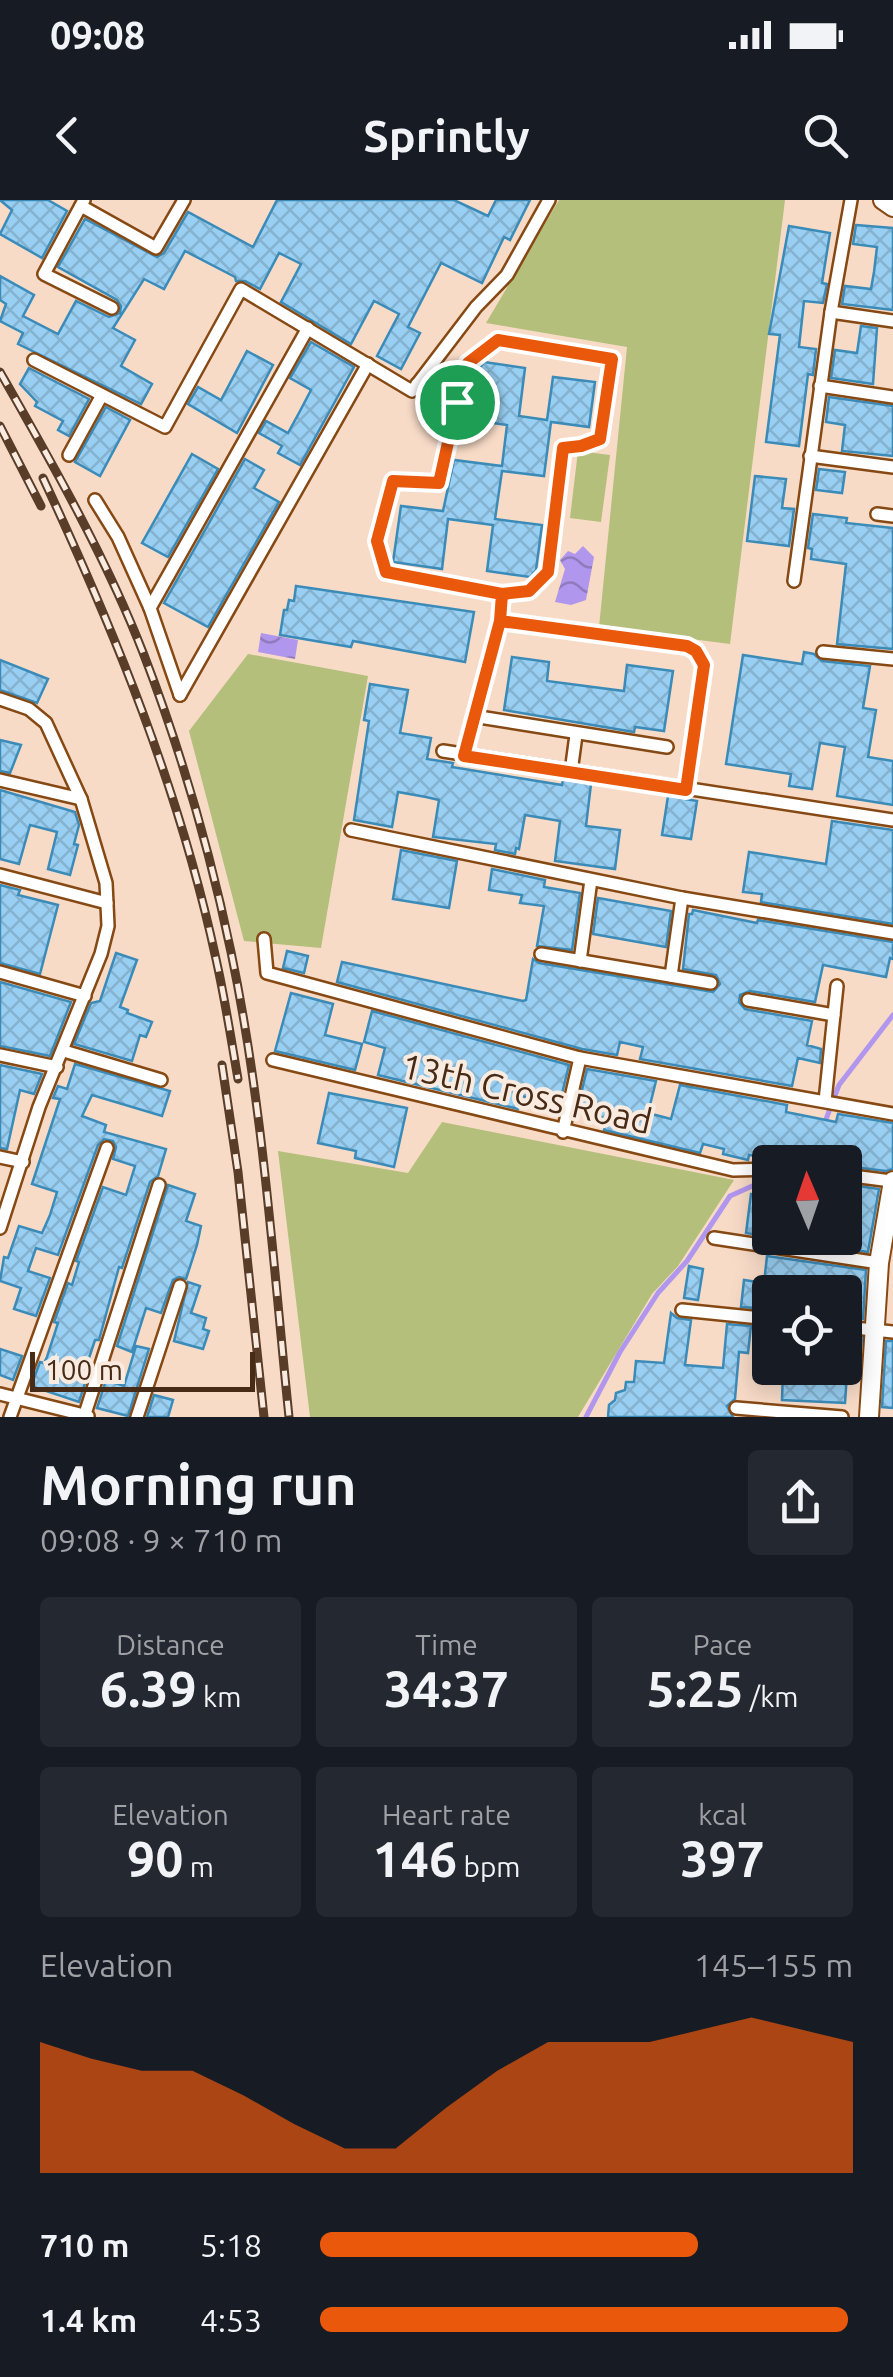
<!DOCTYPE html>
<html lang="en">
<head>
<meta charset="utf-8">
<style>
  body { margin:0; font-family:Ubuntu,sans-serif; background:#242831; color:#f1f3f6; height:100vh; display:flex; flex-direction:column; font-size:38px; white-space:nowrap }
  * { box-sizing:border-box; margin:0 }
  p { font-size:32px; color:#9ea1a6 }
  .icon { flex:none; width:55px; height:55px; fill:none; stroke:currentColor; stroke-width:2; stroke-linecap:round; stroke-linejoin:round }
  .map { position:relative; height:1217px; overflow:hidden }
  .sheet { display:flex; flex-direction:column; background:#171b24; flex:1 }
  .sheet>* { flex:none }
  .needle { width:65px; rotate:358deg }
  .fabs { position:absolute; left:752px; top:945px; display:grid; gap:20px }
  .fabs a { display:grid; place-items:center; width:110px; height:110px; border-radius:10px; background:#171b24; box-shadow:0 5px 25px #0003; font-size:50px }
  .scale { position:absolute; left:30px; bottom:25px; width:225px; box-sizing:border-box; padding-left:10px; border:5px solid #472b16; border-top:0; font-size:28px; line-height:35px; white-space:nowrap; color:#472b16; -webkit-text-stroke:8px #faebe1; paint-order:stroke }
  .pin { position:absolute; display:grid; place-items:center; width:85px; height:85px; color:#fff; margin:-42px; border:5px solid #fff; border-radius:50%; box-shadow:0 2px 10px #0007 }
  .round { display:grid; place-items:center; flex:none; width:105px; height:105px; border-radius:10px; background:#242831 }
  .head { display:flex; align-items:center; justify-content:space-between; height:170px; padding:0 40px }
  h1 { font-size:55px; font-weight:700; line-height:75px }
  .figures { display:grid; grid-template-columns:repeat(3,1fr); gap:15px; height:170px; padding:10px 40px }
  .figures div { display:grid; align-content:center; border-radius:10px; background:#242831; text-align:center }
  .figures b { font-size:50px; font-weight:700 }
  .figures small { font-size:28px; font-weight:400 }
  .figures p { font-size:28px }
  .chart { height:280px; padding:20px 40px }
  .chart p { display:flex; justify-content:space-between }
  .chart svg { width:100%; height:180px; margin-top:10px; fill:#ea580c; opacity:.7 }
  ul { padding:0 40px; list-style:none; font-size:32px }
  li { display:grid; grid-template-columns:160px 120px 1fr; align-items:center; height:75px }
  li i { height:25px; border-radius:12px; background:#ea580c }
  .status { display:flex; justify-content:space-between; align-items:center; height:70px; padding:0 50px; background:#171b24; direction:ltr }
  .status svg { height:28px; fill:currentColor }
  header { display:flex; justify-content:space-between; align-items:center; height:130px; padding:0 40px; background:#171b24; font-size:45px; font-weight:700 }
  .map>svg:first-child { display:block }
</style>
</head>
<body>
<div class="status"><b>09:08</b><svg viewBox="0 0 49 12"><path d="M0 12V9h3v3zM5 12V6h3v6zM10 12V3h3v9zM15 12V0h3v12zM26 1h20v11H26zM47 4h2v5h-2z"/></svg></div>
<header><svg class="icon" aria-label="back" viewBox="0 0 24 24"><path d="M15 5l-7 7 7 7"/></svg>Sprintly<svg class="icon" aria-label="search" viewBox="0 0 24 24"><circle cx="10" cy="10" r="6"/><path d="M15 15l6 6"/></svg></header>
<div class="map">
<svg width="893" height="1217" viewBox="0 0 893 1217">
  <defs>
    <pattern id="water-waves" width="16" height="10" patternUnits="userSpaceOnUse" patternTransform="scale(2.5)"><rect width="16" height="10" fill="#b096ed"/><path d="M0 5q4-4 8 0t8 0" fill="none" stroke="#917bbf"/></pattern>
    <pattern id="building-cross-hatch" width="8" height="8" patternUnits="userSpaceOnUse" patternTransform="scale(2.5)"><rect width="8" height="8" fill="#98cff2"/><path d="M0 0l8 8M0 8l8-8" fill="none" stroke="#84b2cf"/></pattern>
  </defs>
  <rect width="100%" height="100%" fill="#f8dbc7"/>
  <!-- grass -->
  <g fill="#b3bf7a">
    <polygon points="559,0 785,0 730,444 599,427 627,147 486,123"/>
    <polygon points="578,251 610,255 601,322 570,318"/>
    <polygon points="248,454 368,476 321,748 244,741 189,531"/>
    <polygon points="442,922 734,980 678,1066 652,1094 578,1217 310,1217 278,951 408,973"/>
  </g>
  <!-- water -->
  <g fill="url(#water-waves)">
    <polygon points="583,346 594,357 586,400 571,405 555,402 565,369 560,360 568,351 575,354"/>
    <polygon points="261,433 298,440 295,459 258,452"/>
  </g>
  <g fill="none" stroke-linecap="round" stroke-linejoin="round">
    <!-- stream -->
    <g stroke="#b096ed" stroke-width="5">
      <polyline points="825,922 839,885 893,815"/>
      <polyline points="586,1217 620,1152 658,1093 687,1061 730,996 770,978"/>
    </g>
  </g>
  <!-- building -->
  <g fill="url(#building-cross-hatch)" stroke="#3b8bb9" stroke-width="2.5">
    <polygon points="0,0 48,0 67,11 42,58 0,34 12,10"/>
    <polygon points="277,0 454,0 488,16 496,0 530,0 510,40 504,37 482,83 441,63 408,127 420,133 401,169 377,156 399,114 374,101 351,144 281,102 301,64 279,53 260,89 245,81 236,81 235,77 185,51 164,89 144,79 113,128 135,140 121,166 152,184 141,204 18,144 23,133 0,121 6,104 0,100 0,76 34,95 23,116 58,134 76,101 109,117 120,113 121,106 117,100 58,67 85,19 157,57 164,53 188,12 253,47"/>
    <polygon points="856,25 893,28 893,110 842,104 845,86 871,89 874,72 877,47 853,44"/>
    <polygon points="789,26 830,33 822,83 827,84 823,103 804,101 799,147 816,149 813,175 808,174 799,246 766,242 780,135 769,134"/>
    <polygon points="861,126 877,128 873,184 831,178 835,150 857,153"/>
    <polygon points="311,142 354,167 300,265 278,253 282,246 259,233 266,221 288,233 300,211 311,190 290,178"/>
    <polygon points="247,151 273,165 237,233 188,204 198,187 221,200"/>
    <polygon points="484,162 525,168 519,216 547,220 553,177 595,182 589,227 551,222 544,276 502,271 495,319 542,325 536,370 530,377 487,371 493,325 448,319 442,369 393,362 401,306 443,311 454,260 502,266 507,225 465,219 475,174"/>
    <polygon points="29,168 89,199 69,236 58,230 63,221 35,206 37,202 20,184"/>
    <polygon points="829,197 893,206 893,256 842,251 845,225 826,222"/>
    <polygon points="106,207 130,220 100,276 75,262"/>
    <polygon points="192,254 218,269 168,357 142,343"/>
    <polygon points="245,259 264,270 254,288 279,302 208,427 164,403"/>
    <polygon points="819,269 845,272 842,293 816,290"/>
    <polygon points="755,276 786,279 782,308 794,309 789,346 747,341"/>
    <polygon points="813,314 847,318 846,323 893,328 893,449 837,444 846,364 811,359 812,349 808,348"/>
    <polygon points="296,386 474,412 465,462 353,441 351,447 280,435 284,410 287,410 289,400 294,401"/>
    <polygon points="804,452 814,454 822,461 870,466 863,508 876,510 868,557 893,561 893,605 837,596 845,547 820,543 812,589 789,586 791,574 726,564 743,455 802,464"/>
    <polygon points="512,457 549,462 547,481 624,491 627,465 673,471 664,531 635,527 634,532 504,510"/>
    <polygon points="0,460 48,479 37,503 0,490"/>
    <polygon points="370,484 408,490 400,533 431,538 427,559 453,563 452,567 562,585 563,580 591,584 586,626 620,630 615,669 555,661 560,621 525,615 519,649 516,648 515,654 495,650 496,644 433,637 439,600 426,597 398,592 392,627 354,620 369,521 364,520"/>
    <polygon points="0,540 21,545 10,573 0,571"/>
    <polygon points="0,590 75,612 79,625 74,644 78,645 70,675 48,669 57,632 30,625 19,664 0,659"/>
    <polygon points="668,596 697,601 691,639 662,635"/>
    <polygon points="832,621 893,630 893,724 761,702 762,694 743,692 749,652 826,664"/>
    <polygon points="401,650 457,661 449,708 393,699"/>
    <polygon points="492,669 545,680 544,687 580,693 572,750 537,746 544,706 520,703 522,695 489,690"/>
    <polygon points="0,685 20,690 18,695 58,705 40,774 0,763"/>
    <polygon points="598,698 671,711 666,747 593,734"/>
    <polygon points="693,710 757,723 758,720 893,742 893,759 890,758 886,777 823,765 815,802 750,791 740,795 739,802 745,809 812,821 807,845 821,849 820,863 798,858 792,886 640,859 643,847 620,842 617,855 582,849 337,782 342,762 523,801 526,800 533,759 539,763 713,792 720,784 716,775 683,769 689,714 692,714"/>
    <polygon points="287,751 308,756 304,773 283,768"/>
    <polygon points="116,753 137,760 120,807 128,810 127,813 152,822 146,837 140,835 132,861 74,844 91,803 100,801"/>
    <polygon points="0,782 71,802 50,856 0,846"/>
    <polygon points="291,793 333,804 325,835 362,844 355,870 275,851"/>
    <polygon points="372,811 569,865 559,906 522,896 518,909 378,875 385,848 364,842"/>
    <polygon points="75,864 170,891 162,916 92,895 82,916 106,925 104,932 166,949 158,976 150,982 122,1068 119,1067 99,1140 95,1140 84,1173 88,1174 79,1202 31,1186 40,1162 44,1163 47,1157 58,1123 54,1122 68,1083 72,1085 79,1062 76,1061 103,987 126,995 135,966 113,959 116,947 113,941 104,939 98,945 58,1055 36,1048 28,1071 50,1078 36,1116 14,1109 21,1088 0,1081 4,1057 8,1058 19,1026 42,1033 50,1015 57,992 32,984 60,899 53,898 58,886 67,889"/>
    <polygon points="0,865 42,874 34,894 20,890 7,949 0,948"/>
    <polygon points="587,869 656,881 648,913 671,919 680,885 787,905 786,912 836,922 838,914 893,923 893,969 886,971 845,966 845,962 806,959 804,962 749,955 748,960 723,954 724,949 703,944 700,953 604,930 607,919 577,911"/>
    <polygon points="329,893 407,908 394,967 355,958 356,951 318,943"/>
    <polygon points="845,984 879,989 868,1052 773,1038 845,1038"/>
    <polygon points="168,985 195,994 186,1021 201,1026 197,1045 186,1079 179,1077 173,1080 161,1113 146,1108 132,1152 117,1146"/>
    <polygon points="751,994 770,996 770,1037 746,1033"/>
    <polygon points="767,1056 866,1070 863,1119 845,1118 845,1092 770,1092 770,1109 741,1107 744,1080 764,1083"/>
    <polygon points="689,1066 703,1069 698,1100 684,1098"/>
    <polygon points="188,1082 200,1086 191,1113 206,1118 203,1129 209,1131 203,1149 174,1141"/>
    <polygon points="671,1113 677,1118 691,1120 685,1165 723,1168 727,1124 751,1126 748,1153 739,1152 735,1199 727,1206 733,1217 608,1217 609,1205 615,1200 616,1193 625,1190 626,1182 634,1182 636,1161 664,1163"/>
    <polygon points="845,1136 862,1138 859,1175 847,1174 845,1203 782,1200 783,1170 845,1168"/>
    <polygon points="886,1141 893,1141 893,1208 882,1207"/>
    <polygon points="136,1146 149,1149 128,1216 97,1208 106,1180 124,1186"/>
    <polygon points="0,1149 22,1156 13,1180 0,1175"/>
    <polygon points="154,1195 173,1200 168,1217 147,1217"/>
  </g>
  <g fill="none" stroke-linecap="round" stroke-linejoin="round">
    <defs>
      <g id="street">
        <polyline points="84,0 44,74 112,108"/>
        <polyline points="81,6 156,48 184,0"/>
        <polyline points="831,112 893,121"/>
        <polygon points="498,139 612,159 600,239 581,246 563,248 548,372 529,391 502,394 386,372 377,341 393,281 439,283 468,163"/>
        <polyline points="34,160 165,227 241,89 412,191 476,107 507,75 549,0"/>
        <polyline points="417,184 457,202"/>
        <polyline points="820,186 893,197"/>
        <polyline points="69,255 102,195"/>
        <polyline points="810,256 893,267"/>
        <polyline points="95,300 118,337 150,408"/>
        <polyline points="877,314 893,316"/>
        <polyline points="794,381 831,112 851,0"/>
        <polyline points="499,421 687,445 697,451 704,465 686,590"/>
        <polyline points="823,452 893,459"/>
        <polyline points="180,495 150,408 308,128"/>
        <polyline points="180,495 368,164"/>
        <polyline points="0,499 29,509 46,523 81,599 106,683 108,726 101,754 39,907 0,1028"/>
        <polyline points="473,516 667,547"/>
        <polyline points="443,551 893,620"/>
        <polyline points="464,555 499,421 502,394"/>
        <polyline points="571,572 576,535"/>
        <polyline points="0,580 81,599"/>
        <polyline points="351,630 682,698 893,733"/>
        <polyline points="0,675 107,703"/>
        <polyline points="264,739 267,773 580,858 893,914"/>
        <polyline points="541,754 711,783"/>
        <polyline points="580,761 591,680"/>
        <polyline points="0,772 85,796"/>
        <polyline points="671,776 682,698"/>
        <polyline points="748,800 834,815"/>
        <polyline points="64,851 161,880"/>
        <polyline points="0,855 57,867"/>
        <polyline points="273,860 733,970 770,969"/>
        <polyline points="825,901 837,786"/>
        <polyline points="563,932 580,858"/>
        <polyline points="0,957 23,962"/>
        <polyline points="845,975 891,981"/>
        <polyline points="714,1038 879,1063"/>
        <polyline points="682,1110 770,1119"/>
        <polyline points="845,1127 893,1132"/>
        <polyline points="0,1194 88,1216"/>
        <polyline points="736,1208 842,1217"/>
        <polyline points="10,1217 107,948"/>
        <polyline points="84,1217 159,985"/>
        <polyline points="137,1217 180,1086"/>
      </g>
      <g id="secondary">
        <polyline points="883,0 893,7"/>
        <polyline points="869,1217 879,1063 893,981"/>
      </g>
    </defs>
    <!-- street casing -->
    <use href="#street" stroke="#864913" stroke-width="16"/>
    <!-- secondary casing -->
    <use href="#secondary" stroke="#864913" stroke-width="22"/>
    <!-- street -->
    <use href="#street" stroke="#fff" stroke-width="11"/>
    <!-- secondary -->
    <use href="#secondary" stroke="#fff" stroke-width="18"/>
    <defs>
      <g id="rail">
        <path d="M0,172C52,263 106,357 144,455C181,551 210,651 231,752C263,905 273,1062 289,1217"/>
        <polyline points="0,226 41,306"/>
        <path d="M43,278C115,432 180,591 216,759C225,799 231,839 238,879"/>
        <polyline points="222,865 238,972 264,1217"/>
      </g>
    </defs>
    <!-- rail casing -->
    <use href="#rail" stroke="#593d28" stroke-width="9"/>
    <!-- rail -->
    <use href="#rail" stroke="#faebe1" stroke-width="5" stroke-dasharray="15" stroke-linecap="butt"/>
  </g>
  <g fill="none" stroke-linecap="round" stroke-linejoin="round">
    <defs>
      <polyline id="route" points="457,202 439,283 393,281 377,341 386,372 502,394 500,421 464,556 686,590 704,465 696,451 687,446 500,421 502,394 529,391 548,372 563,248 581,246 600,239 612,159 498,140 468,163 457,202"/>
    </defs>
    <!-- route casing -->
    <use href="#route" stroke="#fff" stroke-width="20"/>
    <!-- route -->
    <use href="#route" stroke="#ea580c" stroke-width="12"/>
  </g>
  <g text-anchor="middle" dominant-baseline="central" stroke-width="8" stroke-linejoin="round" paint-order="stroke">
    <!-- street labels -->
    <g font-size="35" fill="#472b16" stroke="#faebe1">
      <text transform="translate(527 893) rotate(13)">13th Cross Road</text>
    </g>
  </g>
</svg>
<div class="fabs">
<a><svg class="needle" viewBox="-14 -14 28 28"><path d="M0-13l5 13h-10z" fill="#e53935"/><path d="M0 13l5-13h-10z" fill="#9ea1a6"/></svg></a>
<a><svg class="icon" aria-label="locate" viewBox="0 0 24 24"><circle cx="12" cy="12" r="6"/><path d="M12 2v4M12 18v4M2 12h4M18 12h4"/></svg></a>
</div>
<div class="scale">100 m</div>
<div class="pin" style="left:457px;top:202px;background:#1e9e55"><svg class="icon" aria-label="arrive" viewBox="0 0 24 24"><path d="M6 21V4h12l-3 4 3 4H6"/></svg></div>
</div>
<section class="sheet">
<div class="head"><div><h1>Morning run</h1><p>09:08 · 9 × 710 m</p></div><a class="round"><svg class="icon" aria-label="share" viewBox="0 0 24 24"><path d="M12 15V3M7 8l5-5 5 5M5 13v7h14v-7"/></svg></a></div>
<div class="figures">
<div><p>Distance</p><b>6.39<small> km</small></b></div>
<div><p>Time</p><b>34:37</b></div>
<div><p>Pace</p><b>5:25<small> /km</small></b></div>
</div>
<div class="figures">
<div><p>Elevation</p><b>90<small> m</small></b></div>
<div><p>Heart rate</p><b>146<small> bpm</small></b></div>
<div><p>kcal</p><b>397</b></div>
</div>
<div class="chart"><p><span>Elevation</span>145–155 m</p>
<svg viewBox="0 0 160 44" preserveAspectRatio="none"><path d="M0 44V12L10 16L20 19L30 19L40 25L50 32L60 38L70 38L80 28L90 19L100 12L110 12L120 12L130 9L140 6L150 9L160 12V44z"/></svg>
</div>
<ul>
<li><b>710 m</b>5:18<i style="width:71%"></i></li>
<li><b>1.4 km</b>4:53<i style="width:99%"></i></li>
</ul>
</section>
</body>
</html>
